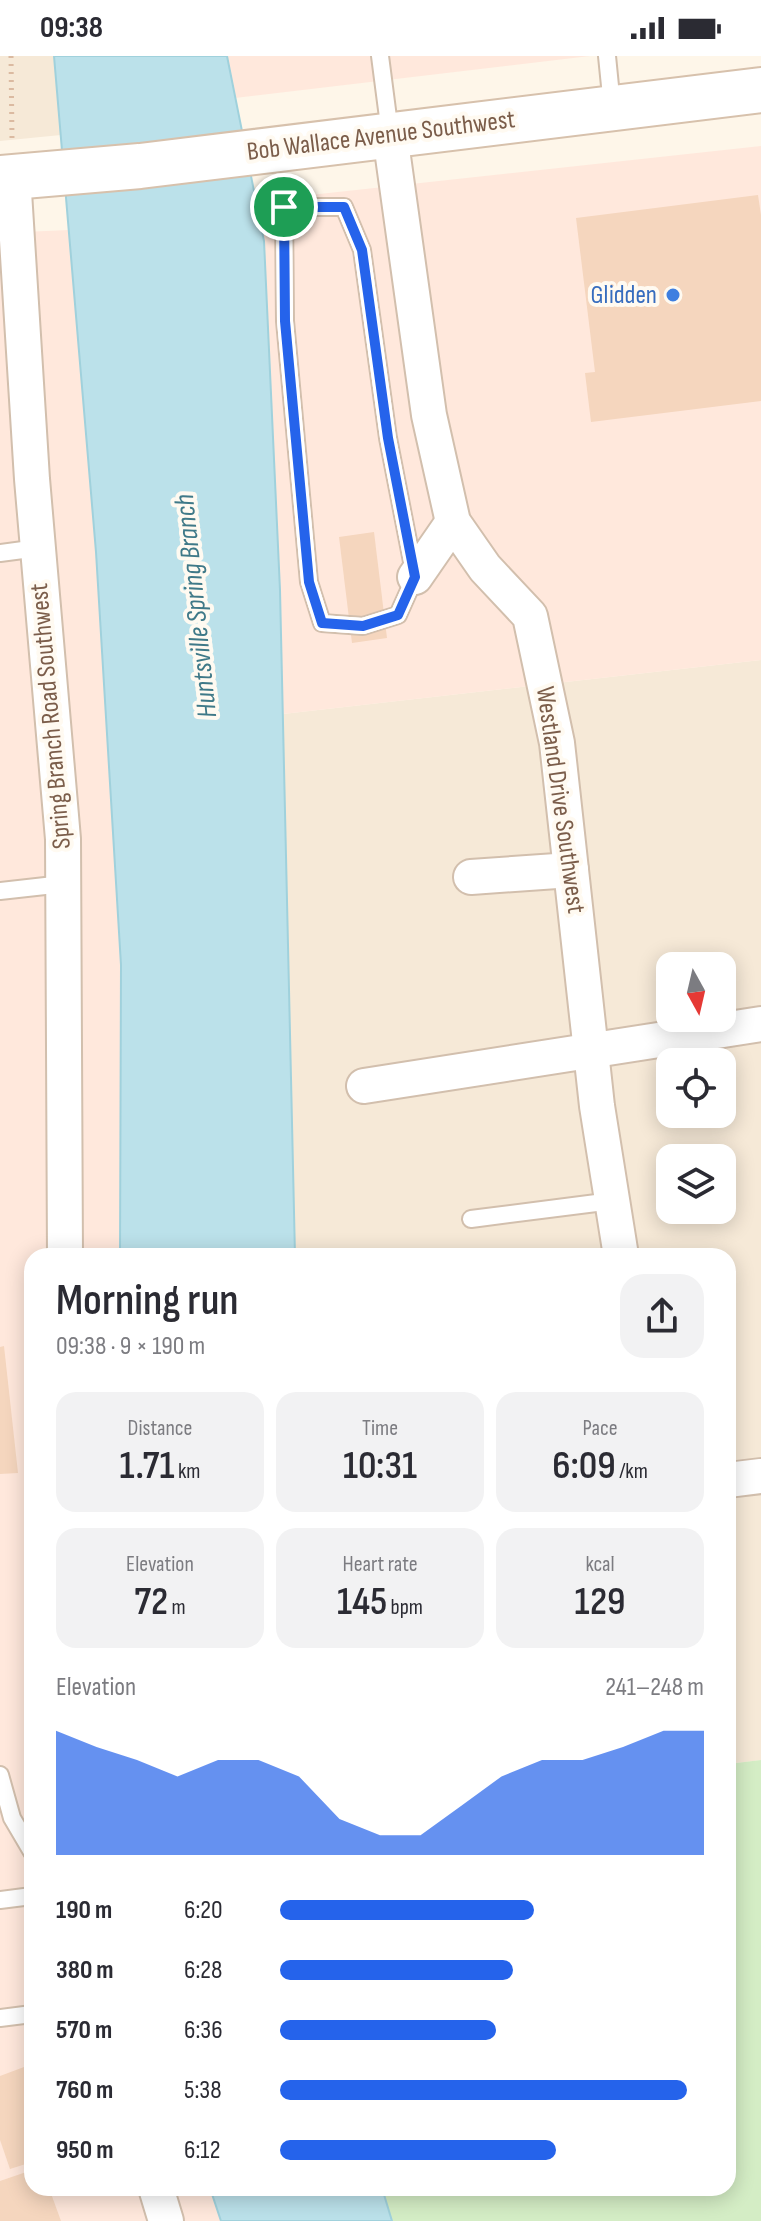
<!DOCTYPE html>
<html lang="en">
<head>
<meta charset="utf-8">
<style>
  body { margin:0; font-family:"Sofia Sans Condensed",sans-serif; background:#f2f2f3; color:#2b2b33; height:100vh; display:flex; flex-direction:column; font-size:30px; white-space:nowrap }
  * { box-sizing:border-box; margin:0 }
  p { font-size:26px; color:#7c7c81 }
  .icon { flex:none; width:44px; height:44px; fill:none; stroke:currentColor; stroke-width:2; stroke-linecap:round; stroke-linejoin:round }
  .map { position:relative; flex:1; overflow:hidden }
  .side { position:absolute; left:24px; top:1192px; width:712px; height:948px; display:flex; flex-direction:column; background:#fff; border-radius:24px; box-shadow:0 4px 20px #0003 }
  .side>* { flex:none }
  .needle { width:52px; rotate:172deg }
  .buttons { position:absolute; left:656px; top:896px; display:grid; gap:16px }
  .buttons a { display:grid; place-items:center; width:80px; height:80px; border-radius:16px; background:#fff; box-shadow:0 4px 20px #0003; font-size:40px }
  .pin { position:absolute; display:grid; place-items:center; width:68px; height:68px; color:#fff; margin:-34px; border:4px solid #fff; border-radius:50%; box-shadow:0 2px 8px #0007 }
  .round { display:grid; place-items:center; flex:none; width:84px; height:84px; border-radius:24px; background:#f2f2f3 }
  .overview { display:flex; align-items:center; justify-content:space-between; height:136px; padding:0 32px }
  h1 { font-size:44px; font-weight:600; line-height:60px }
  .figures { display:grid; grid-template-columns:repeat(3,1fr); gap:12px; height:136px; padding:8px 32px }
  .figures div { display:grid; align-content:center; border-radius:20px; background:#f2f2f3; text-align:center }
  .figures b { font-size:40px; font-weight:600 }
  .figures small { font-size:22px; font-weight:400 }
  .figures p { font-size:22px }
  .chart { height:224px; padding:16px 32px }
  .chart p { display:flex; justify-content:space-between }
  .chart svg { width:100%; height:144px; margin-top:8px; fill:#2563eb; opacity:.7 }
  ul { padding:0 32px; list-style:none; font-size:26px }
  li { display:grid; grid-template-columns:128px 96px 1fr; align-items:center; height:60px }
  li i { height:20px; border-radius:10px; background:#2563eb }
  .status { display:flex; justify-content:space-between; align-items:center; height:56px; padding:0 40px; background:#fff; direction:ltr }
  .status svg { height:22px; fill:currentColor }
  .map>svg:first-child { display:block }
</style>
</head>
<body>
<div class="status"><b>09:38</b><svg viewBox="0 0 49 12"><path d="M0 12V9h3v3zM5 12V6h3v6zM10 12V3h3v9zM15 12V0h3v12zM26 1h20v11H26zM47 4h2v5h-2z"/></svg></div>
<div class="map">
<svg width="761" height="2165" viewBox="0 0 761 2165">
  <rect width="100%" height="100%" fill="#fef6e9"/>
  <!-- residential -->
  <g fill="#f6e9d7" fill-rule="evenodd">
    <polygon points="0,0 54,0 61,79 0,85"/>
    <path d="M761,604V1704L728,1708V1200H295L283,658ZM670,910H722V962H670ZM670,1006H722V1058H670ZM670,1102H722V1154H670Z"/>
  </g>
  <!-- commercial -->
  <g fill="#ffe8dc">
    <polygon points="227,0 590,0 235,42"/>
    <polygon points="761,90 761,604 283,658 280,534 255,145"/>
    <polygon points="69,174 96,496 121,909 120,1200 32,1200 32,2132 210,2132 221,2165 0,2165 0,177"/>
  </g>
  <!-- green -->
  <polygon fill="#d4edc5" points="761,1704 761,2165 392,2165 382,2132 728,2132 728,1708"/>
  <!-- water -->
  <g fill="#bbe1ea" stroke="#a0d1dc" stroke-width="2">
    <polygon points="54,0 227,0 264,185 280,534 295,1200 120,1200 121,909 96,496"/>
    <polygon points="210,2132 382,2132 392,2165 221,2165"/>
  </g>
  <!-- building -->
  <g fill="#f5d6be">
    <polygon points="758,139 761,159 761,345 591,366 585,317 595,316 576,162"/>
    <polygon points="374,476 387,582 352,587 339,481"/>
    <polygon points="4,1290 18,1417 0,1418 0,1291"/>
    <polygon points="32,2008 32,2106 10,2113 0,2084 0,2020"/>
    <polygon points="32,2114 32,2132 49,2132 61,2165 0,2165 0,2125"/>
  </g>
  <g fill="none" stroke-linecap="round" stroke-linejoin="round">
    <defs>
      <g id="service">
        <polyline points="380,0 390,77"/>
        <polyline points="607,0 612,50"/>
        <polygon points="284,151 344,151 362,194 388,382 415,521 398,559 363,570 322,567 309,526 285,265"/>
        <polyline points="0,497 38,492"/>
        <polyline points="0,835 63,828"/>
        <polyline points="471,1163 612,1145"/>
        <polyline points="0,1719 12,1762 32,1796"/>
        <polyline points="0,1844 32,1840"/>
        <polyline points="0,1962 32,1958"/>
      </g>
      <g id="minor">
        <polyline points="390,79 429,359 453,466 485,512 530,560 557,687 597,1050 621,1200"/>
        <polyline points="13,120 32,423 63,783 65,1200"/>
        <polyline points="415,521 453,466"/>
        <polyline points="471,821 571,814"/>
        <polyline points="364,1030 761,968"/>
        <polyline points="728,1424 761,1420"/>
        <polyline points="156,2132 166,2165"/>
      </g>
      <polyline id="secondary" points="0,122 140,110 761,34"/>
    </defs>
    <!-- service casing -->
    <use href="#service" stroke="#d2bfad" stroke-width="20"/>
    <!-- minor casing -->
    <use href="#minor" stroke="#d2bfad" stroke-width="38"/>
    <!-- secondary casing -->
    <use href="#secondary" stroke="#d7c1ac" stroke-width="48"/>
    <!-- path -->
    <polyline stroke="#dbbaa1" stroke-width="5" stroke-dasharray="2 6" stroke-linecap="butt" points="11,0 12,83"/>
    <!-- service -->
    <use href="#service" stroke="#fff" stroke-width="16"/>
    <!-- minor -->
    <use href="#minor" stroke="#fff" stroke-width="34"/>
    <!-- secondary -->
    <use href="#secondary" stroke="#fff" stroke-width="44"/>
  </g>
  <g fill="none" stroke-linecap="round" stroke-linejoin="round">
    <defs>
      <polygon id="route" points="284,151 344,151 362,194 388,382 415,521 398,559 363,570 322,567 309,526 285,265"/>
    </defs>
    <!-- route casing -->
    <use href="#route" stroke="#fff" stroke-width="16"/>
    <!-- route -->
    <use href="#route" stroke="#2563eb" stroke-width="10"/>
  </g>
  <!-- markers -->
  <circle fill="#3f7fe0" stroke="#fffaf1" stroke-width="3" cx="673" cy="239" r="8"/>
  <g text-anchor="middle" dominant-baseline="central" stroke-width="8" stroke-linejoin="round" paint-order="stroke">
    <!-- street labels -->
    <g font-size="26" fill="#7b5d4a" stroke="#fffaf1">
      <text transform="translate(381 80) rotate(-7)">Bob Wallace Avenue Southwest</text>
      <text transform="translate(51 660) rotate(-95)">Spring Branch Road Southwest</text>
      <text transform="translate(560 744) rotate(82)">Westland Drive Southwest</text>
    </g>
    <!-- shop labels -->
    <g font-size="26" fill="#366cbe" stroke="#fffaf1" text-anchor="end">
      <text x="657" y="239">Glidden</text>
    </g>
    <!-- water labels -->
    <g font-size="28" font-style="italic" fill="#3f7988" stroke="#fffaf1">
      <text transform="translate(196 550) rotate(-96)">Huntsville Spring Branch</text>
    </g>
  </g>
</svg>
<div class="buttons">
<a><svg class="needle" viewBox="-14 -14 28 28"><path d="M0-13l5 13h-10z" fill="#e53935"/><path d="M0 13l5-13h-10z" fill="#7c7c81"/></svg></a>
<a><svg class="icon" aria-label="locate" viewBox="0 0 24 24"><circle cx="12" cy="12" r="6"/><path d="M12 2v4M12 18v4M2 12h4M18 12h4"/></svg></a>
<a><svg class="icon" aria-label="layers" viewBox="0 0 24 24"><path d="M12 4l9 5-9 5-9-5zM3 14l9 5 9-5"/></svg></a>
</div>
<div class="pin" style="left:284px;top:151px;background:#1e9e55"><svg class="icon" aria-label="arrive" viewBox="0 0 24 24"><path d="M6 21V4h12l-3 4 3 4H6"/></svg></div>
<section class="side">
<div class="overview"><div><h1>Morning run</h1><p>09:38 · 9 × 190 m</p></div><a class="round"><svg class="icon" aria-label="share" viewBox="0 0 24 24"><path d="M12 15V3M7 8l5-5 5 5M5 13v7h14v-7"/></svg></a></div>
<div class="figures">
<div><p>Distance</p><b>1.71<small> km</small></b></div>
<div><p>Time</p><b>10:31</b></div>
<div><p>Pace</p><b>6:09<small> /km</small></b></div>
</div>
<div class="figures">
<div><p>Elevation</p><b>72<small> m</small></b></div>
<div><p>Heart rate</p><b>145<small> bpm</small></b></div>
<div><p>kcal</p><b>129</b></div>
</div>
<div class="chart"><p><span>Elevation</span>241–248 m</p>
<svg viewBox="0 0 160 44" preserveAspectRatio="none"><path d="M0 44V6L10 11L20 15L30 20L40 15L50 15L60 20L70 33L80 38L90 38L100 29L110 20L120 15L130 15L140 11L150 6L160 6V44z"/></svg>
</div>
<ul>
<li><b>190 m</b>6:20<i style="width:60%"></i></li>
<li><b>380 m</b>6:28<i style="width:55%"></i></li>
<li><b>570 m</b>6:36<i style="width:51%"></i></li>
<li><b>760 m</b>5:38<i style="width:96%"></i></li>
<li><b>950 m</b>6:12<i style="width:65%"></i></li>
</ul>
</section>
</div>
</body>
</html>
